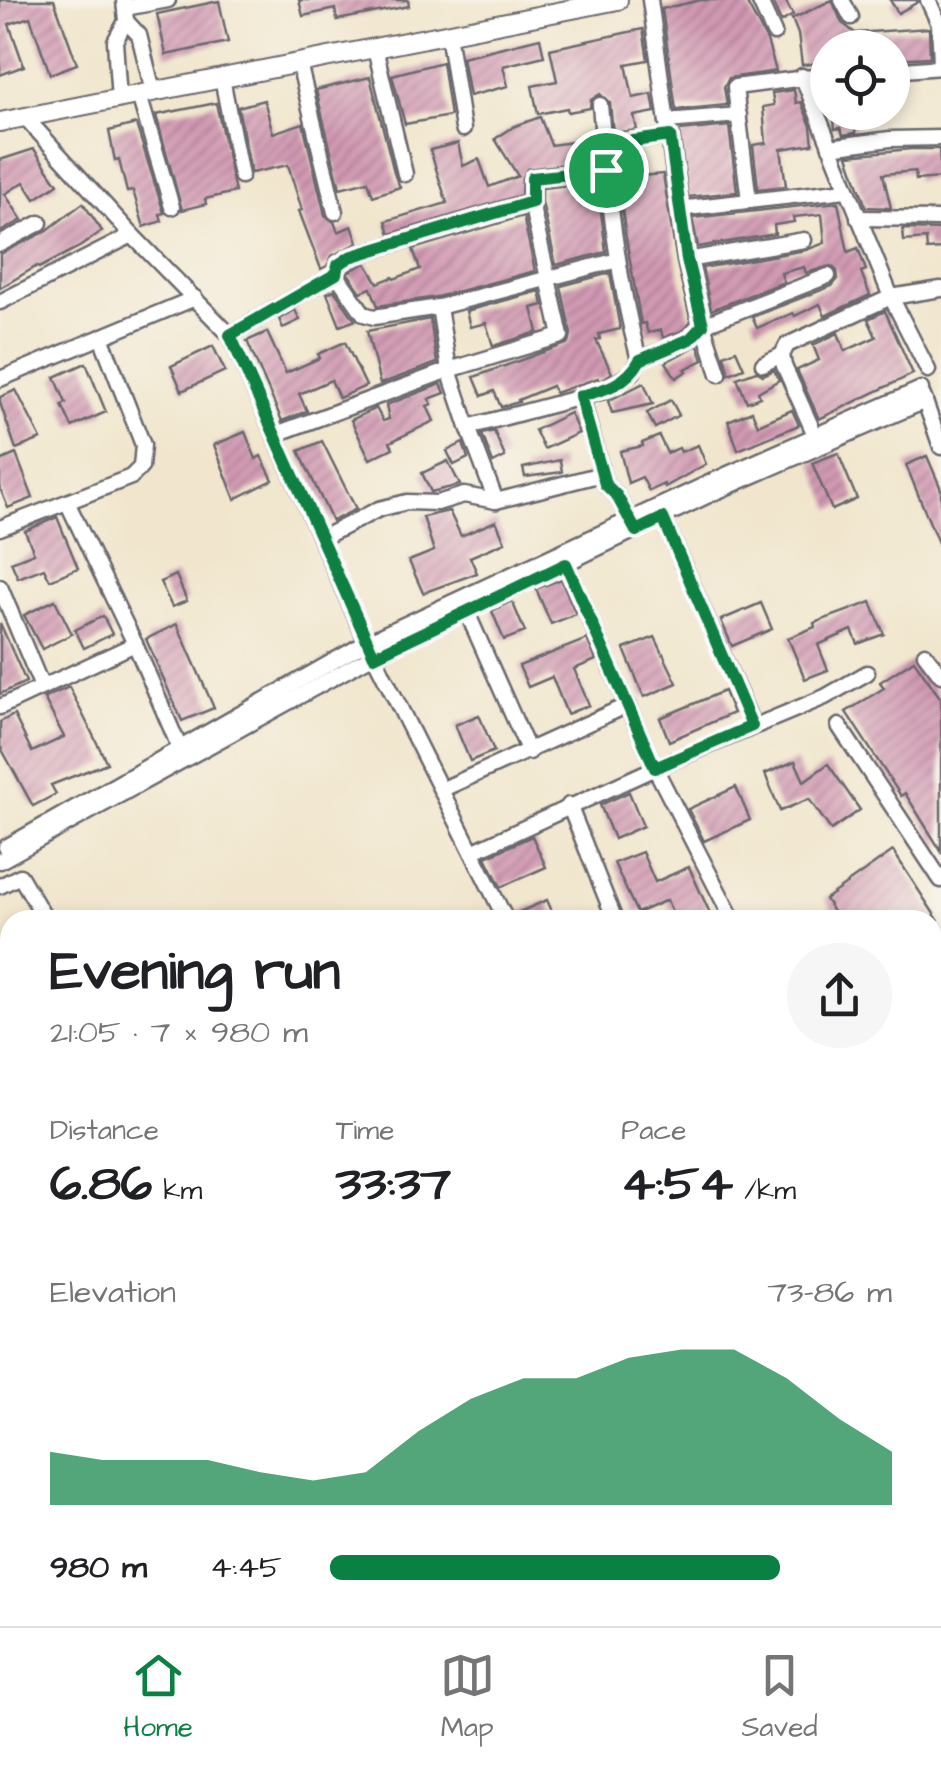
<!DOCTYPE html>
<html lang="en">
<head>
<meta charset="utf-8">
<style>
  body { margin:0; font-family:"Architects Daughter",sans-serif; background:#f6f6f6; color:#202124; height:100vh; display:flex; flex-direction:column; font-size:38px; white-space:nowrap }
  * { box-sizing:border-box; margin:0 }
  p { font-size:32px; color:#757577 }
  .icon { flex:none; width:55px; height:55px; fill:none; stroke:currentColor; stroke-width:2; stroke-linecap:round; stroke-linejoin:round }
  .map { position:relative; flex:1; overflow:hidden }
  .drawer { position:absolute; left:0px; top:910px; width:942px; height:718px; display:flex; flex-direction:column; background:#fff; border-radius:30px 30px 0 0; box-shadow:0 5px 15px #0003 }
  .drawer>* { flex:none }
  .buttons { position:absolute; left:810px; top:30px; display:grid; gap:20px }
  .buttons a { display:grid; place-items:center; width:100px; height:100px; border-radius:50%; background:#fff; box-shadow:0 5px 15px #0003; font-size:50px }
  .pin { position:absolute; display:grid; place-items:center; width:85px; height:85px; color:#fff; margin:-42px; border:5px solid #fff; border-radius:50%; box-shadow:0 2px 10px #0007 }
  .round { display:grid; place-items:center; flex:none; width:105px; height:105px; border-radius:52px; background:#f6f6f6 }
  .headline { display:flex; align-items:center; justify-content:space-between; height:170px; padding:0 50px }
  h1 { font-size:55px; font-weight:700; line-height:75px }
  .figures { display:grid; grid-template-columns:repeat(3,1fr); gap:15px; height:170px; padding:10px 50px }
  .figures div { display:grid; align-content:center }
  .figures b { font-size:50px; font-weight:700 }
  .figures small { font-size:28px; font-weight:400 }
  .figures p { font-size:28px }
  .chart { height:280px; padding:20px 50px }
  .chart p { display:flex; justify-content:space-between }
  .chart svg { width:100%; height:180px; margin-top:10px; fill:#0b8043; opacity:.7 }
  ul { padding:0 50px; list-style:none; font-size:32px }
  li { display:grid; grid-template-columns:160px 120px 1fr; align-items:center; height:75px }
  li i { height:25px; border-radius:12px; background:#0b8043 }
  .tabs { display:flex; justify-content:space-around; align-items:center; height:140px; border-top:2px solid #e0e0e0; background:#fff; font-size:28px; color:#757577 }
  .tabs a { display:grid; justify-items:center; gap:5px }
  .tabs .current { color:#0b8043 }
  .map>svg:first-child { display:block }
</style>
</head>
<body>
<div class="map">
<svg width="941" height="1626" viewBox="0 0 941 1626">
  <defs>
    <pattern id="building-hatch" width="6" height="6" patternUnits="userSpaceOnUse" patternTransform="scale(2.5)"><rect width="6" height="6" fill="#d29ab3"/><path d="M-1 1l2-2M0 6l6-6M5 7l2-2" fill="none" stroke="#aa7d93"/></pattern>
  </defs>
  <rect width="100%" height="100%" fill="#f7f3e8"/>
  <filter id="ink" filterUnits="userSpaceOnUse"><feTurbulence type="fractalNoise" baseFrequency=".01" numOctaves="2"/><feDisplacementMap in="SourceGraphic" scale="20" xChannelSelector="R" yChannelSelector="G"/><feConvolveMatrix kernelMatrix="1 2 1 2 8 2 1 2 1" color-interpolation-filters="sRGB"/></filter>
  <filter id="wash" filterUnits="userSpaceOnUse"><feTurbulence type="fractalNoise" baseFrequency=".0048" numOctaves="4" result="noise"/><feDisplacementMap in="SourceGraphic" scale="40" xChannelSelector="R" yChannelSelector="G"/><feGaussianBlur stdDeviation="2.25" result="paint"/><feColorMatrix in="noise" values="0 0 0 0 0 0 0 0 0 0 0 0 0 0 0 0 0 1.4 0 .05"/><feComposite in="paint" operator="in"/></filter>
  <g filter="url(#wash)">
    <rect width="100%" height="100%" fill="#f1e6cd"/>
    <g id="blocks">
      <!-- building -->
      <g fill="url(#building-hatch)">
        <polygon points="0,0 54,0 77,64 50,74 30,17 9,24 24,66 0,75"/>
        <polygon points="299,0 408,0 409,6 337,20 335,9 303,16"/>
        <polygon points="701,0 745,0 767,41 776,71 729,78 724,87 727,105 676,110 662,9"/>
        <polygon points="775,0 785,0 793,15 781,22 772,2"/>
        <polygon points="832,0 842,23 855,33 929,28 930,57 892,59 892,48 828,48 828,62 802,65 798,34 792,19"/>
        <polygon points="890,0 917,0 918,2 898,13"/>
        <polygon points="219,1 228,42 166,55 157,14"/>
        <polygon points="643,29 648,60 626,64 633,98 652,94 655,112 634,116 637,130 613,133 610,103 600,94 591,100 590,108 568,112 567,108 538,114 532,86 557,81 550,49"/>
        <polygon points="540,38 544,56 503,66 508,86 469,96 462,57"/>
        <polygon points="442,62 450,116 405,124 392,75"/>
        <polygon points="370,77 395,176 400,187 373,196 368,181 340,188 316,90"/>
        <polygon points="794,90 796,103 801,102 811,126 813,144 781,149 786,186 758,189 753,145 766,143 763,107 774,105 772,93"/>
        <polygon points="264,100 273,133 303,123 325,215 334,222 338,232 352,226 357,239 358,243 332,256 327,266 321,269 299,211 302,210 288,165 251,173 238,107"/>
        <polygon points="216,103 235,192 205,199 206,204 182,210 156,115"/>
        <polygon points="833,112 853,112 856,133 843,135 841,128 835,129"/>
        <polygon points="540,117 551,145 580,141 582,162 527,169 522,177 521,195 390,234 386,221 447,203 430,150 458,143 463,166 479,159 489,187 518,176 495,139 515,126"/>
        <polygon points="136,124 164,213 160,214 162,221 144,227 133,191 127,192 119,160 115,161 109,131"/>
        <polygon points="729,126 737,192 688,197 679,131"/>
        <polygon points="34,149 58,184 35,199 24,182 5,194 22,220 0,232 0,160"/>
        <polygon points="911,149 939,149 941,178 916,180 915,171 883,174 891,208 866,207 848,155"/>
        <polygon points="637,157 640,176 663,174 677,263 691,322 684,330 663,338 661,330 648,333 645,323 641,324 625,232 616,161"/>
        <polygon points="597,182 606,252 556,265 542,202 542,188"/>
        <polygon points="838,202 848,252 858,248 866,270 861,272 870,295 825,316 820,304 795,316 793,313 757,328 752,317 832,286 838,279 837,271 831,266 806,273 804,267 781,273 784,282 711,310 702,268 806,250 825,243 822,214 793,217 794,222 774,225 775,234 698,247 692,218"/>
        <polygon points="83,203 102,231 81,246 39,268 37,266 0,288 0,254 45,232"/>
        <polygon points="523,216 535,271 437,297 378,306 371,288 361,292 347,272 366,263 378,283 393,277 394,279 420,269 413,249"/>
        <polygon points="903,229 941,230 941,249 927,250 926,239 904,241"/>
        <polygon points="610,273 620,329 599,334 600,339 596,340 612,373 600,381 598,378 555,393 552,386 518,400 519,402 501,407 494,391 482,396 474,377 569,343 571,334 561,286"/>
        <polygon points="334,290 355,320 356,320 340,326 327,293"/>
        <polygon points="540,291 543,305 532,308 538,332 493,346 486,323 470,327 466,311"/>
        <polygon points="295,310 300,320 283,328 279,319"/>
        <polygon points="885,311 913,374 819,419 797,370 819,360 813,345 838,333 845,351 876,337 868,319"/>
        <polygon points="430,319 437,363 380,384 367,331"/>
        <polygon points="267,332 286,373 320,358 318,354 345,342 366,386 339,398 331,380 299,394 307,411 282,421 247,341"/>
        <polygon points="698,345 703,360 685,369 687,371 676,378 666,362"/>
        <polygon points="213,346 225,371 182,391 171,366"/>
        <polygon points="736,350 744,368 729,374 724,355"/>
        <polygon points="86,363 106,412 72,427 62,405 66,403 55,377"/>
        <polygon points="774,370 779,380 758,392 760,397 747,402 737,378 756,371 763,375"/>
        <polygon points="644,383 653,404 612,413 608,401"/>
        <polygon points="441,384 445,393 429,399 432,404 427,406 434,421 390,442 393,448 370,459 351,420 376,408 383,421 389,419 386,405"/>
        <polygon points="16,390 41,439 16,449 0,403 0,397"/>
        <polygon points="671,400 679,415 655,428 647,413"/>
        <polygon points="792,410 799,425 738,450 728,421 752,411 758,425"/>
        <polygon points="570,413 579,433 544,449 535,430"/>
        <polygon points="494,431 505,457 493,463 482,434"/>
        <polygon points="245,432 256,459 261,456 273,480 235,499 214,445"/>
        <polygon points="659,436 667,453 679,448 681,452 698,445 706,464 665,487 664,484 649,491 642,477 628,483 620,451 643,446 642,443"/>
        <polygon points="322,441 356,509 332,521 299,451"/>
        <polygon points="463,443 468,458 454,465 447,451"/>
        <polygon points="838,453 857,499 832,510 812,463"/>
        <polygon points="16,454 33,498 8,508 0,488 0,461"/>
        <polygon points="927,456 941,489 941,550 906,465"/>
        <polygon points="560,460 562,472 525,477 523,468"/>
        <polygon points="448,461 460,485 431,492 422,473"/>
        <polygon points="449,511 461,536 496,521 505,542 470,557 477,573 423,593 409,561 434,551 423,517"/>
        <polygon points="57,517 78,568 50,580 44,568 18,578 11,562 34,553 25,531"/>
        <polygon points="176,575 187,601 172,607 160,582"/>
        <polygon points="561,579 576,614 551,624 536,589"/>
        <polygon points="55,600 72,634 42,649 24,615"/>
        <polygon points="512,601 525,632 504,640 492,611"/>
        <polygon points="871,602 884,634 858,644 852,630 818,645 828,670 805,679 788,638 815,627 814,623"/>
        <polygon points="761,603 772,629 732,646 721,620"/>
        <polygon points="103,616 112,634 84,648 75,630"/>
        <polygon points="0,623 26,682 0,694"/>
        <polygon points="177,624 214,708 182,721 146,639"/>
        <polygon points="655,637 677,683 644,697 624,649"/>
        <polygon points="587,639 596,660 574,669 589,705 567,714 552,677 528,687 519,666"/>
        <polygon points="914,660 941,699 941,851 905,793 901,796 846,712 884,688 880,682"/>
        <polygon points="69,687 107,763 51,785 56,794 33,806 0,746 0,722 14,715 32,752 64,737 44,698"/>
        <polygon points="724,691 733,713 669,741 660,718"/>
        <polygon points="479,715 494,751 470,761 455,725"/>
        <polygon points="795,761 804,781 828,764 860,810 831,830 809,799 780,811 765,774"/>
        <polygon points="736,787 750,820 704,841 688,809"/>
        <polygon points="629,792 643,826 614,839 600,805"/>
        <polygon points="532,836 546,867 501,887 486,857"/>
        <polygon points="893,851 938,920 838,920 825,899"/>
        <polygon points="642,852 655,882 689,867 713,920 675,920 667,900 637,913 614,863"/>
        <polygon points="547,900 556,920 517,920 515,914"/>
      </g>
    </g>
  </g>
  <g filter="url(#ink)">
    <use href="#blocks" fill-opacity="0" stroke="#6a676e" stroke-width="2.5"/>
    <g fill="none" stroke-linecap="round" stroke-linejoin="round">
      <defs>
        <g id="minor">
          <polyline points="759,0 774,33"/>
          <polyline points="842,0 851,17"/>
          <polyline points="928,0 939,24 941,62"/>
          <polyline points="125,8 168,0"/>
          <polyline points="126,21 139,35 153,91"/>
          <polyline points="448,33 463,129"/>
          <polyline points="375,48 405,174"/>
          <polyline points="299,63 335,212"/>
          <polyline points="892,71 941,67"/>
          <polyline points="802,76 891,297 928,370"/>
          <polyline points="222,78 241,176"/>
          <polyline points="139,95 172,207"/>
          <polyline points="119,100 115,41 126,21 124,0"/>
          <path d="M600,105C608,191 617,277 639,360L690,339L703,325L679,209L650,0"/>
          <polyline points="25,117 132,235 230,335 367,642 506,920"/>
          <polyline points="667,121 739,115"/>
          <polyline points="604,145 670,136"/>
          <polyline points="830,147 890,139 941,138"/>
          <polyline points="749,201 735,87 828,75"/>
          <polyline points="679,209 846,190"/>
          <polyline points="858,218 941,219"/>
          <polyline points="0,244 40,223"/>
          <polyline points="687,260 804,240"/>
          <polyline points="336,274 364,314 374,317 439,307 618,260"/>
          <polyline points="0,302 132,235"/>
          <polyline points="439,307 449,370 468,427 604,391 633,372 639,360"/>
          <polyline points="230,335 336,274 338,265 350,257 531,203"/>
          <polyline points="763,364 782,355"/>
          <polyline points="719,374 703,325 828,276"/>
          <polyline points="0,379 195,298"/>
          <polyline points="581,396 605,484 617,496 633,525"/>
          <polyline points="923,396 941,447"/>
          <polyline points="468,427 496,501"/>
          <polyline points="276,434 449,370 561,336 531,203 532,178 606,170"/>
          <polyline points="815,435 784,366 782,355 787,345 891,297 941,289"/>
          <polyline points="68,504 135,644 180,749"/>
          <polyline points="663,518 753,726"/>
          <polyline points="0,528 131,477 141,467 143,445 101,337"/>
          <polyline points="322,538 379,509 407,502 437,503 464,495 496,501 602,474"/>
          <polyline points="563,558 655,768 825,697 867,673"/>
          <polyline points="0,587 42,687"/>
          <polyline points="466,610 529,752"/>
          <polyline points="925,654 941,675"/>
          <polyline points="0,707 135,644"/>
          <polyline points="839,726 941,880"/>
          <polyline points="443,789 628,705"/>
          <polyline points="569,805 615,920"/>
          <polyline points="6,847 367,642 728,474 921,389"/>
          <polyline points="474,851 655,768 733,920"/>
          <polyline points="0,861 374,655 713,493 925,401"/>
          <polyline points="0,886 20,876 46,920"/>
          <polyline points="0,972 10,989"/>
          <polyline points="0,1065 10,1059"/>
          <polyline points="932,1102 941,1115"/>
          <polyline points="0,1237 10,1231"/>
          <polyline points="0,1277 10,1297"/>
          <polyline points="932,1305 941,1322"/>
          <polyline points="932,1460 941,1471"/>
          <polyline points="0,1474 10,1491"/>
          <polyline points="579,1618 583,1626"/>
          <polyline points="630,1618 636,1626"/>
          <polyline points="644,1618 646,1626"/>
          <polyline points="748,1618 752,1626"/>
          <polyline points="874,1618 879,1626"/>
          <polyline points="71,1626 87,1618"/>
          <polyline points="838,1626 854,1618"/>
        </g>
        <g id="tertiary">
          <polyline points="0,122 618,0"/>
          <polyline points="932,1410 941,1406"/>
          <polyline points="525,1626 539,1618"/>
        </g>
      </defs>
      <!-- minor casing -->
      <use href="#minor" stroke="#6a676e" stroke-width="19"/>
      <!-- tertiary casing -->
      <use href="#tertiary" stroke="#6a676e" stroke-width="22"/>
      <!-- minor -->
      <use href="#minor" stroke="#fff" stroke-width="14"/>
      <!-- tertiary -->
      <use href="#tertiary" stroke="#fff" stroke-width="18"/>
    </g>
  </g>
  <g fill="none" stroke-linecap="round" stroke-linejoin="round" filter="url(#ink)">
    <defs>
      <path id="route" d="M670,136L687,260L703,325L690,339L640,360C627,384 605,390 580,396L605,484L617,496L636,531L663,518L752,726L655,768L566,564L374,656L230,335L336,274L338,265L350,257L532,202V178L606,170L604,145Z"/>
    </defs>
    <!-- route casing -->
    <use href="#route" stroke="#fff" stroke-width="20"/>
    <!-- route -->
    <use href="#route" stroke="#0b8043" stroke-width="12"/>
  </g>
</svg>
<div class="buttons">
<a><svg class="icon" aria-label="locate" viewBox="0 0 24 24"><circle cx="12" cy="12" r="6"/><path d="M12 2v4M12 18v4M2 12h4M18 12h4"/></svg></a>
</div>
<div class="pin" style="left:606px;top:170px;background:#1e9e55"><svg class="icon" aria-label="arrive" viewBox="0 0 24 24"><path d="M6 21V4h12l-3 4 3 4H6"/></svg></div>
<section class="drawer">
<div class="headline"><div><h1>Evening run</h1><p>21:05 · 7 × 980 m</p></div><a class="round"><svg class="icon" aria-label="share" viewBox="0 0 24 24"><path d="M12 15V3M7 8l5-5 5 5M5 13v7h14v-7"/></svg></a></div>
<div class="figures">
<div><p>Distance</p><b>6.86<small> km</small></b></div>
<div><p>Time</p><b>33:37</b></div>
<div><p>Pace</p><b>4:54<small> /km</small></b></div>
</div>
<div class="chart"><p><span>Elevation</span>73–86 m</p>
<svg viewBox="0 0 160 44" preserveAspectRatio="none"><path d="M0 44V31L10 33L20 33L30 33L40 36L50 38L60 36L70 26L80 18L90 13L100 13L110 8L120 6L130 6L140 13L150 23L160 31V44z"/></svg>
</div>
<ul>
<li><b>980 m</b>4:45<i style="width:80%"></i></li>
</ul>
</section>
</div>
<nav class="tabs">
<a class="current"><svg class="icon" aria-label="home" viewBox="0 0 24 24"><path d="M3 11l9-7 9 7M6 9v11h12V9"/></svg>Home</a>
<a><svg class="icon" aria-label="map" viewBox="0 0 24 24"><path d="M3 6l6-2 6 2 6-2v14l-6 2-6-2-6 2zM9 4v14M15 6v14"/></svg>Map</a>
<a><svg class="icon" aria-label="saved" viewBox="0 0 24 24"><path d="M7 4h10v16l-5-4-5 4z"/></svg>Saved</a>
</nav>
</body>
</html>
